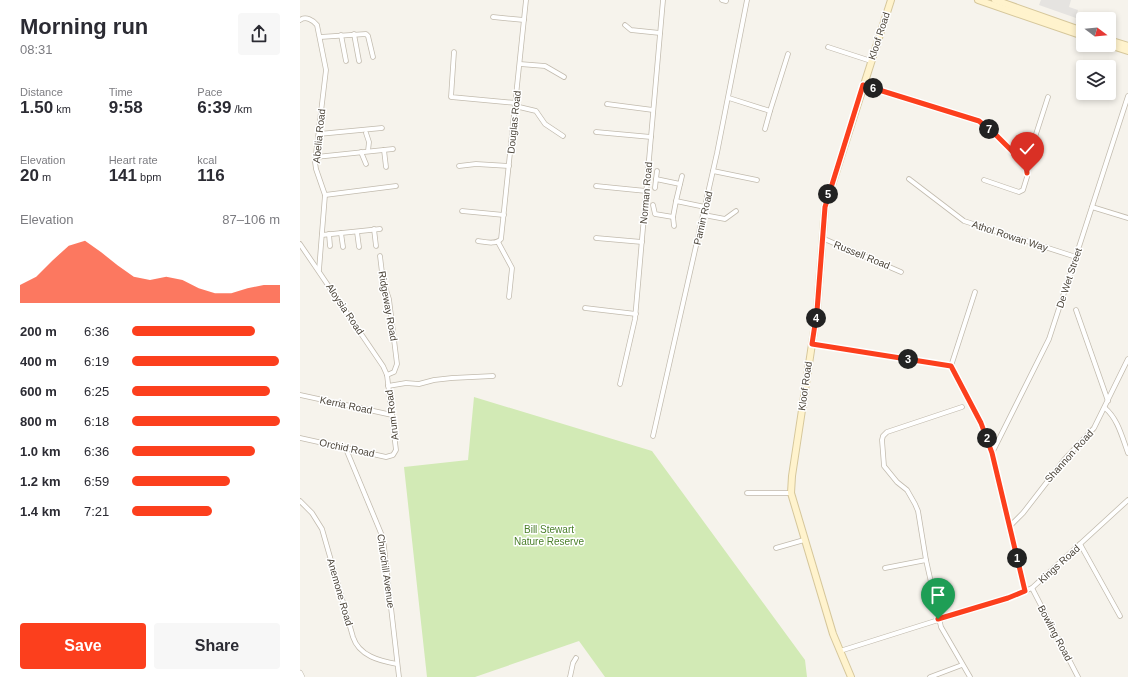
<!DOCTYPE html>
<html lang="en">
<head>
<meta charset="utf-8">
<style>
  body { margin:0; font-family:Helvetica,sans-serif; background:#f7f7f7; color:#2b2b33; height:100vh; display:flex; flex-direction:column; font-size:15px; white-space:nowrap }
  * { box-sizing:border-box; margin:0 }
  p { font-size:13px; color:#7c7c81 }
  .icon { flex:none; width:22px; height:22px; fill:none; stroke:currentColor; stroke-width:2; stroke-linecap:round; stroke-linejoin:round }
  .map { position:relative; flex:1; overflow:hidden }
  .panel { display:flex; flex-direction:column; background:#fff; width:300px }
  .panel>* { flex:none }
  .needle { width:26px; rotate:106deg }
  .fabs { position:absolute; left:776px; top:12px; display:grid; gap:8px }
  .fabs a { display:grid; place-items:center; width:40px; height:40px; border-radius:4px; background:#fff; box-shadow:0 2px 6px #0003; font-size:20px }
  .pin { position:absolute; display:grid; place-items:center; width:34px; height:34px; color:#fff; margin:-41px -17px; border-radius:50% 50% 50% 0; rotate:-45deg; box-shadow:0 0 4px #0007 }
  .pin .icon { rotate:45deg }
  .km { position:absolute; width:20px; height:20px; margin:-10px; border-radius:50%; background:#222; color:#fff; font-size:11px; line-height:20px; text-align:center }
  .round { display:grid; place-items:center; flex:none; width:42px; height:42px; border-radius:4px; background:#f7f7f7 }
  .headline { display:flex; align-items:center; justify-content:space-between; height:68px; padding:0 20px }
  h1 { font-size:22px; font-weight:600; line-height:30px }
  .stats { display:grid; grid-template-columns:repeat(3,1fr); gap:6px; height:68px; padding:4px 20px }
  .stats div { display:grid; align-content:center }
  .stats b { font-size:17px; font-weight:600 }
  .stats small { font-size:11px; font-weight:400 }
  .stats p { font-size:11px }
  .chart { height:112px; padding:8px 20px }
  .chart p { display:flex; justify-content:space-between }
  .chart svg { width:100%; height:72px; margin-top:4px; fill:#fc3f1d; opacity:.7 }
  .button { display:flex; gap:8px; margin-top:auto; padding:8px 20px }
  .button a { flex:1; height:46px; border-radius:4px; background:#fc3f1d; color:#fff; font-size:16px; font-weight:600; line-height:46px; text-align:center }
  .button a+a { background:#f7f7f7; color:#2b2b33 }
  ul { padding:0 20px; list-style:none; font-size:13px }
  li { display:grid; grid-template-columns:64px 48px 1fr; align-items:center; height:30px }
  li i { height:10px; border-radius:5px; background:#fc3f1d }
  main { display:flex; flex:1; min-height:0 }
  .map>svg:first-child { display:block }
</style>
</head>
<body>
<main>
<section class="panel">
<div class="headline"><div><h1>Morning run</h1><p>08:31</p></div><a class="round"><svg class="icon" aria-label="share" viewBox="0 0 24 24"><path d="M12 15V3M7 8l5-5 5 5M5 13v7h14v-7"/></svg></a></div>
<div class="stats">
<div><p>Distance</p><b>1.50<small> km</small></b></div>
<div><p>Time</p><b>9:58</b></div>
<div><p>Pace</p><b>6:39<small> /km</small></b></div>
</div>
<div class="stats">
<div><p>Elevation</p><b>20<small> m</small></b></div>
<div><p>Heart rate</p><b>141<small> bpm</small></b></div>
<div><p>kcal</p><b>116</b></div>
</div>
<div class="chart"><p><span>Elevation</span>87–106 m</p>
<svg viewBox="0 0 160 44" preserveAspectRatio="none"><path d="M0 44V33L10 28L20 18L30 9L40 6L50 13L60 21L70 28L80 30L90 28L100 30L110 35L120 38L130 38L140 35L150 33L160 33V44z"/></svg>
</div>
<ul>
<li><b>200 m</b>6:36<i style="width:83%"></i></li>
<li><b>400 m</b>6:19<i style="width:99%"></i></li>
<li><b>600 m</b>6:25<i style="width:93%"></i></li>
<li><b>800 m</b>6:18<i style="width:100%"></i></li>
<li><b>1.0 km</b>6:36<i style="width:83%"></i></li>
<li><b>1.2 km</b>6:59<i style="width:66%"></i></li>
<li><b>1.4 km</b>7:21<i style="width:54%"></i></li>
</ul>
<div class="button"><a>Save</a><a>Share</a></div>
</section>
<div class="map">
<svg width="828" height="677" viewBox="0 0 828 677">
  <rect width="100%" height="100%" fill="#f6f3ec"/>
  <!-- green -->
  <polygon fill="#d2eab5" points="174,397 352,451 505,660 507,677 305,677 279,641 175,677 127,677 104,467 168,460"/>
  <!-- parking -->
  <polygon fill="#e5e3e0" points="741,0 771,0 769,7 778,10 776,18 739,5"/>
  <g fill="none" stroke-linecap="round" stroke-linejoin="round">
    <defs>
      <g id="minor">
        <polyline points="422,0 426,1"/>
        <polyline points="193,17 224,20"/>
        <path d="M0,20C6,16 13,20 17,25L26,70L15,162L16,169L25,195L19,270"/>
        <polyline points="325,25 331,30 360,33"/>
        <polyline points="54,34 59,61"/>
        <polyline points="41,35 46,61"/>
        <polyline points="20,37 66,34 68,36 73,57"/>
        <polyline points="528,47 571,61"/>
        <polyline points="154,52 151,97 216,103"/>
        <polyline points="220,64 245,66 264,77"/>
        <polyline points="563,85 679,121 697,135 726,165"/>
        <polyline points="429,98 470,111 488,54"/>
        <polyline points="307,104 353,110"/>
        <polyline points="215,106 236,111 245,124 263,136"/>
        <polyline points="465,129 470,111"/>
        <polyline points="296,132 351,137"/>
        <polyline points="66,133 69,142 68,151"/>
        <polyline points="19,134 82,128"/>
        <polyline points="84,150 86,167"/>
        <polyline points="61,152 66,164"/>
        <polyline points="16,157 93,149"/>
        <polyline points="159,166 176,164 209,166"/>
        <polyline points="413,171 457,180"/>
        <polyline points="356,179 357,171"/>
        <polyline points="609,179 664,221 776,257"/>
        <polyline points="684,180 716,191 719,192 723,190 727,177 726,165 748,97"/>
        <polyline points="296,186 346,191"/>
        <polyline points="355,188 356,179 380,184"/>
        <polyline points="25,195 96,186"/>
        <polyline points="376,201 382,176"/>
        <polyline points="353,205 355,214 373,217"/>
        <polyline points="792,207 828,218"/>
        <polyline points="162,211 204,215"/>
        <polyline points="404,215 425,219 436,211"/>
        <polyline points="374,226 373,217 376,201 405,207"/>
        <polyline points="74,229 76,246"/>
        <polyline points="57,232 59,247"/>
        <polyline points="41,233 43,247"/>
        <polyline points="29,234 30,246"/>
        <polyline points="22,235 80,229"/>
        <polyline points="296,238 342,242"/>
        <polyline points="522,238 601,272"/>
        <path d="M178,241C185,242 196,245 201,239L226,0"/>
        <polyline points="198,242 212,268 209,297"/>
        <polyline points="0,244 83,366 87,375 96,450 93,455 86,457 0,438"/>
        <polyline points="80,256 83,281 89,299 97,364 94,372 87,375"/>
        <polyline points="285,308 336,314"/>
        <polyline points="776,310 808,401"/>
        <polyline points="512,344 651,366"/>
        <polyline points="651,366 681,423 692,453 725,591"/>
        <polyline points="651,366 675,292"/>
        <polyline points="320,384 335,319 363,0"/>
        <polyline points="88,386 106,383 119,384 134,380 152,378 193,376"/>
        <polyline points="0,395 92,415"/>
        <polyline points="662,407 587,432 583,436 582,440 584,466 597,482 607,490 615,504 618,511 626,560 641,627 670,677"/>
        <path d="M805,408C818,419 822,437 828,453"/>
        <polyline points="353,436 417,153 447,0"/>
        <polyline points="46,449 83,538 99,677"/>
        <polyline points="692,453 749,339 828,96"/>
        <polyline points="447,493 491,493"/>
        <path d="M0,501L12,513L22,529L53,637C59,656 80,661 97,664"/>
        <polyline points="710,526 723,513 764,460 794,428 828,359"/>
        <polyline points="780,544 820,616"/>
        <polyline points="476,548 504,540"/>
        <polyline points="585,568 626,560"/>
        <polyline points="732,588 778,677"/>
        <polyline points="540,651 708,598 732,588 828,500"/>
        <polyline points="270,677 273,663 276,658"/>
        <polyline points="630,677 662,665"/>
      </g>
      <polyline id="tertiary" points="0,673 2,677"/>
      <g id="secondary">
        <polyline points="678,0 783,36"/>
        <polyline points="695,0 783,31"/>
        <polyline points="809,40 828,46"/>
        <polyline points="809,45 828,51"/>
        <polyline points="551,677 533,634 491,493 492,476 517,311 525,207 591,0"/>
      </g>
    </defs>
    <!-- minor casing -->
    <use href="#minor" stroke="#c2bbae" stroke-width="5.5"/>
    <!-- tertiary casing -->
    <use href="#tertiary" stroke="#c2bbae" stroke-width="6"/>
    <!-- secondary casing -->
    <use href="#secondary" stroke="#d6c79b" stroke-width="8"/>
    <!-- minor -->
    <use href="#minor" stroke="#fff" stroke-width="4"/>
    <!-- tertiary -->
    <use href="#tertiary" stroke="#fff" stroke-width="5"/>
    <!-- secondary -->
    <use href="#secondary" stroke="#fff3cd" stroke-width="6"/>
  </g>
  <g fill="none" stroke-linecap="round" stroke-linejoin="round">
    <defs>
      <polyline id="route" points="638,619 708,598 725,591 692,453 681,423 651,366 512,344 517,311 525,207 563,85 679,121 697,136 726,165 727,173"/>
    </defs>
    <!-- route casing -->
    <use href="#route" stroke="#fff" stroke-width="8"/>
    <!-- route -->
    <use href="#route" stroke="#fc3f1d" stroke-width="5"/>
  </g>
  <g text-anchor="middle" dominant-baseline="central" stroke-width="3" stroke-linejoin="round" paint-order="stroke">
    <!-- street labels -->
    <g font-size="10" fill="#4b4439" stroke="#fff">
      <text transform="translate(579 36) rotate(-72)">Kloof Road</text>
      <text transform="translate(214 122) rotate(-84)">Douglas Road</text>
      <text transform="translate(19 136) rotate(-84)">Abelia Road</text>
      <text transform="translate(346 193) rotate(-85)">Norman Road</text>
      <text transform="translate(403 218) rotate(-77)">Pamin Road</text>
      <text transform="translate(710 236) rotate(18)">Athol Rowan Way</text>
      <text transform="translate(562 255) rotate(22)">Russell Road</text>
      <text transform="translate(769 278) rotate(-72)">De Wet Street</text>
      <text transform="translate(88 306) rotate(80)">Ridgeway Road</text>
      <text transform="translate(45 309) rotate(56)">Aloysia Road</text>
      <text transform="translate(505 386) rotate(-82)">Kloof Road</text>
      <text transform="translate(46 405) rotate(12)">Kerria Road</text>
      <text transform="translate(92 415) rotate(-97)">Arum Road</text>
      <text transform="translate(47 448) rotate(12)">Orchid Road</text>
      <text transform="translate(769 456) rotate(-48)">Shannon Road</text>
      <text transform="translate(759 564) rotate(-42)">Kings Road</text>
      <text transform="translate(86 571) rotate(82)">Churchill Avenue</text>
      <text transform="translate(40 592) rotate(74)">Anemone Road</text>
      <text transform="translate(755 633) rotate(62)">Bowling Road</text>
    </g>
    <!-- park labels -->
    <g font-size="10" fill="#4a7f2a" stroke="#fff">
      <text x="249" y="529">Bill Stewart<tspan x="249" dy="12">Nature Reserve</tspan></text>
    </g>
  </g>
</svg>
<div class="fabs">
<a><svg class="needle" viewBox="-14 -14 28 28"><path d="M0-13l5 13h-10z" fill="#e53935"/><path d="M0 13l5-13h-10z" fill="#7c7c81"/></svg></a>
<a><svg class="icon" aria-label="layers" viewBox="0 0 24 24"><path d="M12 4l9 5-9 5-9-5zM3 14l9 5 9-5"/></svg></a>
</div>
<div class="pin" style="left:638px;top:619px;background:#1e9e55"><svg class="icon" aria-label="arrive" viewBox="0 0 24 24"><path d="M6 21V4h12l-3 4 3 4H6"/></svg></div>
<div class="pin" style="left:727px;top:173px;background:#d93025"><svg class="icon" aria-label="check" viewBox="0 0 24 24"><path d="M5 12l5 5 9-10"/></svg></div>
<b class="km" style="left:717px;top:558px">1</b>
<b class="km" style="left:687px;top:438px">2</b>
<b class="km" style="left:608px;top:359px">3</b>
<b class="km" style="left:516px;top:318px">4</b>
<b class="km" style="left:528px;top:194px">5</b>
<b class="km" style="left:573px;top:88px">6</b>
<b class="km" style="left:689px;top:129px">7</b>
</div>
</main>
</body>
</html>
